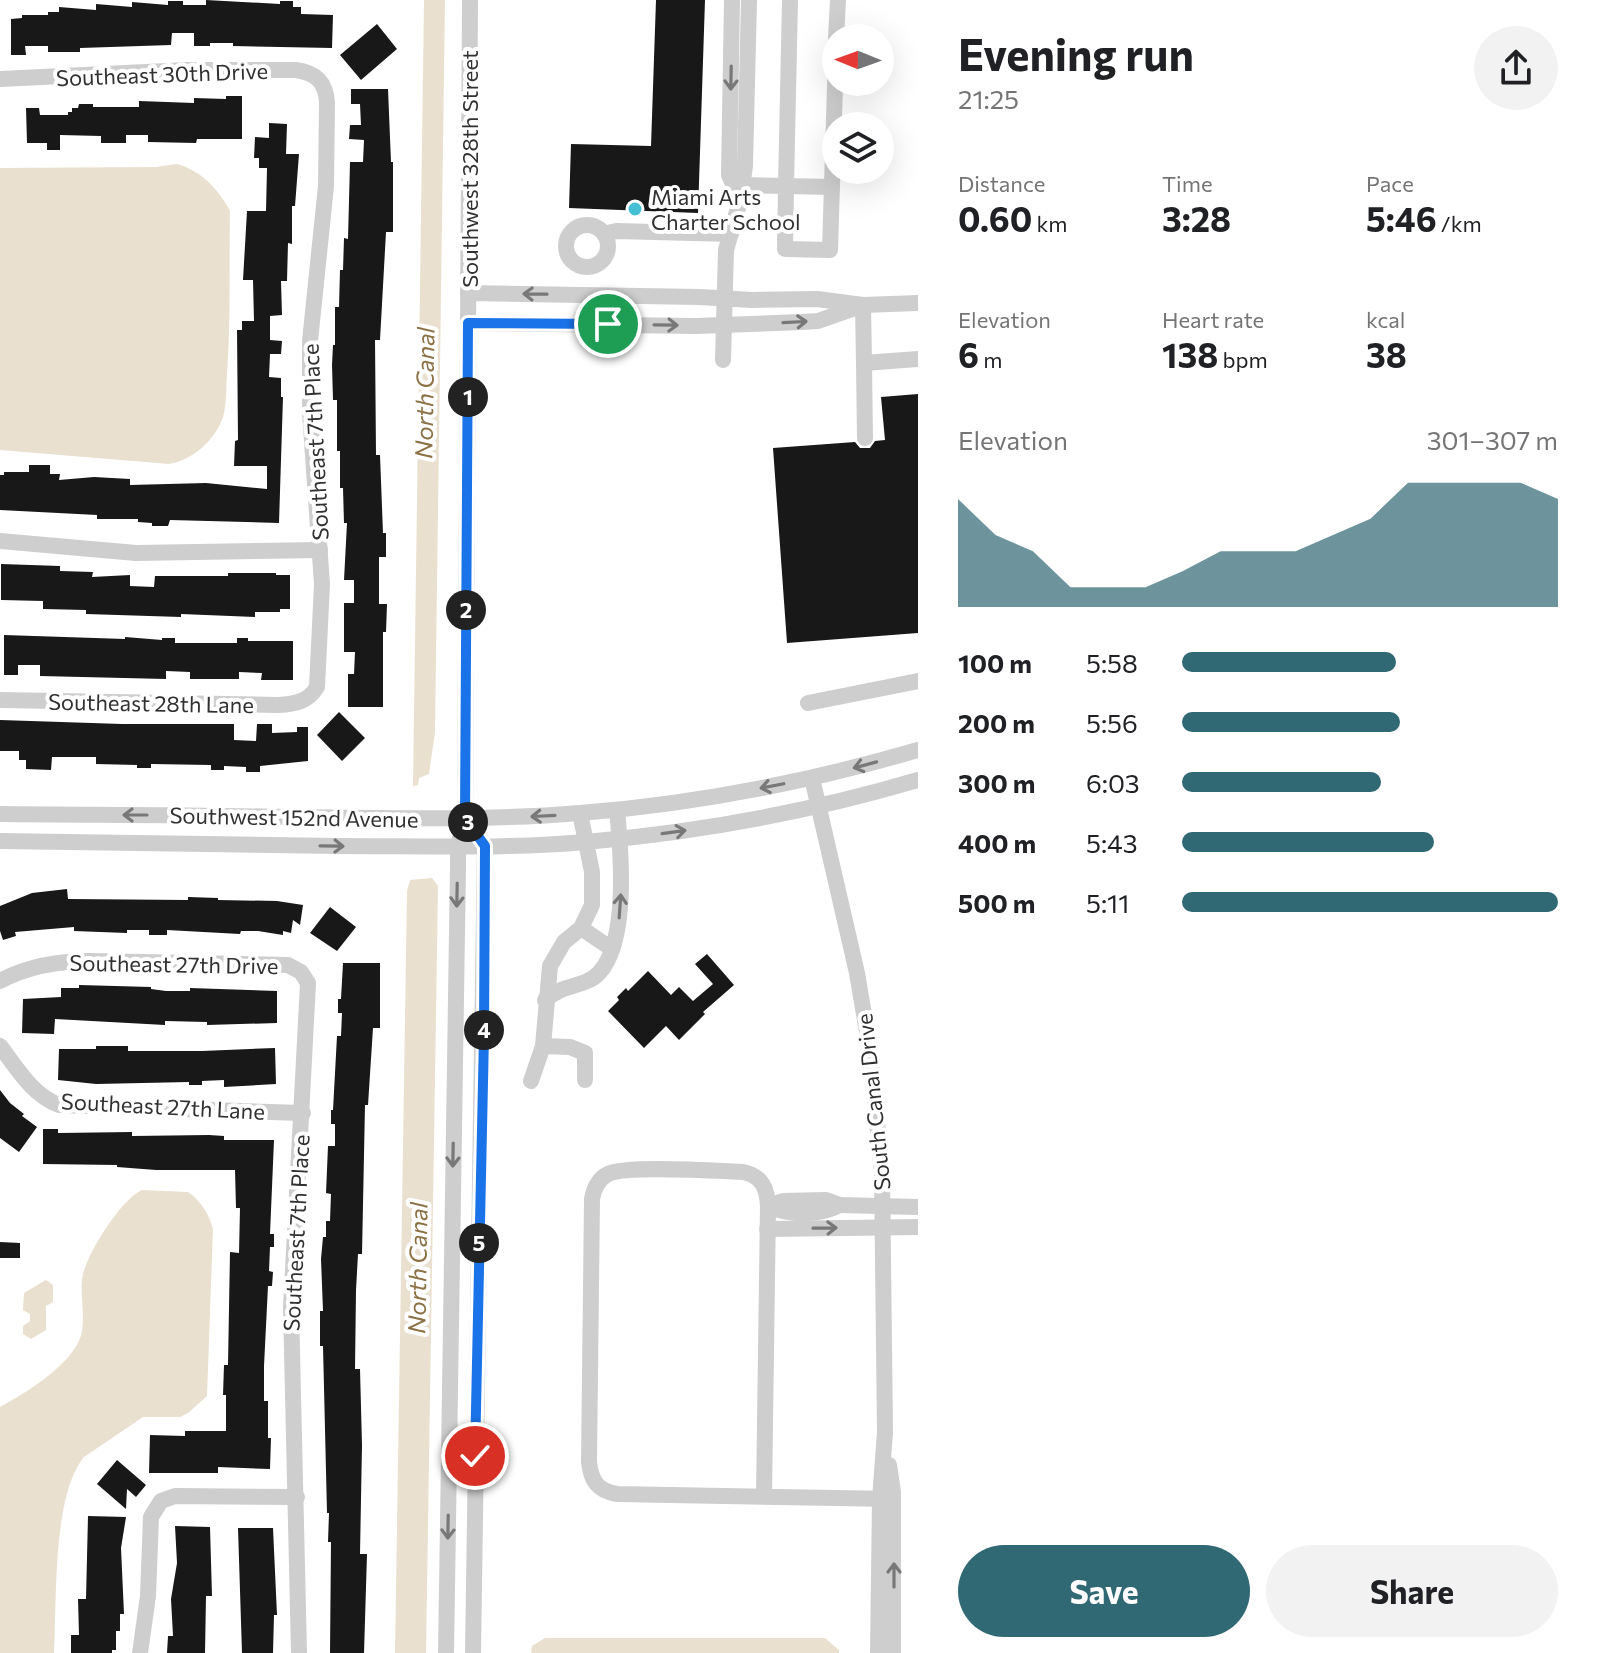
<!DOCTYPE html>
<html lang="en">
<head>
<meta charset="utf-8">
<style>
  body { margin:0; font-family:Commissioner,sans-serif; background:#f2f2f2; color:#202124; height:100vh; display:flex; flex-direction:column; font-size:30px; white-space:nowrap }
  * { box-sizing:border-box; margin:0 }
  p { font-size:26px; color:#757577 }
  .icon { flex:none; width:44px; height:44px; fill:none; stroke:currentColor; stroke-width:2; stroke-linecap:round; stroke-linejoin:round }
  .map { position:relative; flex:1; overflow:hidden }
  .details { display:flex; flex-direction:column; background:#fff; width:680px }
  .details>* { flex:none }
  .needle { width:52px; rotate:271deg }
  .controls { position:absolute; left:822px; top:24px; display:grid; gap:16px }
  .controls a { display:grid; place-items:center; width:72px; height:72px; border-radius:50%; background:#fff; box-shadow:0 8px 32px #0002; font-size:40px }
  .pin { position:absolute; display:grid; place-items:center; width:68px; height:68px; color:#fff; margin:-34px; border:4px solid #fff; border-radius:50%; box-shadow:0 2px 8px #0007 }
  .km { position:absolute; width:40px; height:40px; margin:-20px; border-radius:50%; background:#222; color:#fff; font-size:22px; line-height:40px; text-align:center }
  .round { display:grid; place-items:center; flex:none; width:84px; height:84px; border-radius:42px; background:#f2f2f2 }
  .headline { display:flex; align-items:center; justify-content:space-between; height:136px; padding:0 40px }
  h1 { font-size:44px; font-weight:700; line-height:60px }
  .metrics { display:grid; grid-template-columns:repeat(3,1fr); gap:12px; height:136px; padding:8px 40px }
  .metrics div { display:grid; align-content:center }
  .metrics b { font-size:34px; font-weight:700 }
  .metrics small { font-size:22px; font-weight:400 }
  .metrics p { font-size:22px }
  .chart { height:224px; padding:16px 40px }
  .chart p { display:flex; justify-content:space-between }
  .chart svg { width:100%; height:144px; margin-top:8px; fill:#306874; opacity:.7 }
  .button { display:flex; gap:16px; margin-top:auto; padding:16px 40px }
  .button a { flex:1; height:92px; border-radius:48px; background:#306874; color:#fff; font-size:32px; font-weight:700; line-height:92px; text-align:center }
  .button a+a { background:#f2f2f2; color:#202124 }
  ul { padding:0 40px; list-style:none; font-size:26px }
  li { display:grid; grid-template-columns:128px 96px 1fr; align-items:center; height:60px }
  li i { height:20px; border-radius:10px; background:#306874 }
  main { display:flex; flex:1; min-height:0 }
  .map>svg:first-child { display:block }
</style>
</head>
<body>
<main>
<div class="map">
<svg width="918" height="1653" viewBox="0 0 918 1653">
  <rect width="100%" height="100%" fill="#fff"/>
  <!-- water -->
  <g fill="#eae0cf">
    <polygon points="424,0 445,0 435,732 429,774 419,778 418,785 413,786"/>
    <path d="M176,164C200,169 219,190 230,211C229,265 231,320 227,374C226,387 227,404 223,417C215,440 193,460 169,464L0,450V168L156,167Z"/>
    <polygon points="432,878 438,886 426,1653 395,1653 407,891 410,880"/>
    <path d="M142,1190L188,1192C201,1201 209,1214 213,1229L207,1396L188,1413L180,1417H143L84,1457C52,1496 57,1601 54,1653H0V1407C26,1393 66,1368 79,1341C87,1324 80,1299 82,1280C84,1257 121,1199 142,1190Z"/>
    <polygon points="46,1280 53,1285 53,1302 46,1306 46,1330 31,1339 23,1334 23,1326 30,1321 30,1314 23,1310 24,1293"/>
    <polygon points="545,1638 825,1638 839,1650 839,1653 531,1653 532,1646"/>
  </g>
  <!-- building -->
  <g fill="#181818">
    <polygon points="206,0 280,4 280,1 293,1 293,7 301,7 301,14 333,15 332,48 233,46 233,43 210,43 210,46 194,46 194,33 172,33 171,45 80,48 80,52 48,52 48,46 25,46 26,55 11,55 11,19 22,18 22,15 48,15 48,12 59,12 59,7 96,10 96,4 132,7 132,2 168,5 168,1 183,1 183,5 206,5"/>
    <polygon points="656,0 705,0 698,213 569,208 571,144 651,146"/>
    <polygon points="377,24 397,49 361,80 340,55"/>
    <polygon points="351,89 388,89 391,162 393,162 393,232 386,232 380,340 375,340 376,455 380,455 383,533 386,533 386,557 379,557 379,604 387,604 386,632 383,632 383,707 348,707 348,674 354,674 355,652 344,652 344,603 354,603 354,580 344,580 347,523 344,523 343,488 340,488 340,451 337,451 337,400 333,400 332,365 333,345 335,345 335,307 339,307 340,270 343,270 344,238 348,239 350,162 363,162 364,140 349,139 350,125 361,125 360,104 351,104"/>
    <polygon points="226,96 242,96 242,139 197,139 196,143 148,142 148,135 126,135 126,143 101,143 101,136 60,135 60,150 47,150 47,143 27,143 26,108 39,108 40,115 68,115 68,112 72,112 72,108 78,108 79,104 93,104 93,107 139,107 139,101 194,103 194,98 226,99"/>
    <polygon points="269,123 287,124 286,154 299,154 295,206 292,206 292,244 288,243 287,281 281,281 282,315 270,316 270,340 282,341 281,354 270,354 269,377 281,378 281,397 283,397 279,523 170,520 168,526 152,526 152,523 138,522 138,519 97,519 97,515 0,510 0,475 4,475 4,472 29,472 29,465 50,465 50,474 60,474 59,480 94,477 130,479 130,485 206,483 267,489 267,466 234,466 235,441 238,440 237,330 242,330 242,321 254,321 253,280 243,280 247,211 266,211 267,168 259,168 259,158 254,158 255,137 269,138"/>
    <polygon points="918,394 918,633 787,643 773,448 855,442 860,448 870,448 875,441 885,440 881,397"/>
    <polygon points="1,564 60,566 60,571 93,572 92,577 130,575 130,586 154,587 155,576 228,576 228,573 276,573 276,575 290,575 290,609 280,609 280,612 255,612 255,617 181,614 181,617 86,614 86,610 43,609 43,601 1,600"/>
    <polygon points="4,635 125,639 125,637 162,640 162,638 175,638 175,643 237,643 237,638 248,638 248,641 293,641 293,680 261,680 262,673 239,672 239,679 190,679 190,672 166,671 166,679 40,676 40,665 18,665 18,675 4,675"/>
    <polygon points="339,712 365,738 342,761 317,735"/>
    <polygon points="0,720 122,724 234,724 234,740 256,741 257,724 272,724 272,733 297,732 297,727 308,727 308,761 260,766 260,772 246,772 246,767 224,766 224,770 211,770 211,765 151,764 151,768 137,768 137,765 96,764 96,757 52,757 51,770 26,769 26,760 19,760 19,751 0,751"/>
    <polygon points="67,889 68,899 188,900 188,897 218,898 218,900 277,901 303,905 300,925 293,920 291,933 283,931 283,935 258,931 241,931 240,934 167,930 167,935 149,935 149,930 127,930 127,933 74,931 74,927 15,932 16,936 3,940 0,931 0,906 32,893"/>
    <polygon points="330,907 356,927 337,951 310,933"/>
    <polygon points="707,954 734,985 703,1012 705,1014 679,1040 666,1026 644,1048 608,1011 619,1000 617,997 626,988 628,991 648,971 671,995 679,987 693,1001 713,984 695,964"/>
    <polygon points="343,963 380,963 380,1028 373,1028 368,1105 365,1105 362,1254 358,1254 356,1290 355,1369 360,1369 362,1445 360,1554 367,1554 364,1653 330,1653 331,1542 328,1542 329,1513 327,1513 323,1346 320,1346 320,1311 323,1311 321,1259 323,1237 326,1237 326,1221 330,1221 331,1194 326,1193 328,1146 335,1146 335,1124 331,1124 331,1110 333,1110 337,1036 341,1036 342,1013 338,1013 338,999 341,999"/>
    <polygon points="79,985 151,987 151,989 166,991 190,991 190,988 277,991 277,1023 207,1025 207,1022 165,1021 165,1025 55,1019 54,1034 22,1033 23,999 61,997 61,988 79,988"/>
    <polygon points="96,1046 128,1046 128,1051 202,1051 275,1048 276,1084 224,1087 224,1080 202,1081 202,1085 189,1085 189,1082 96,1084 58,1080 59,1049 96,1049"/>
    <polygon points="0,1090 10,1103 24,1114 22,1116 37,1127 19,1152 0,1138"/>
    <polygon points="43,1129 58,1129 58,1133 132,1132 132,1136 209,1135 224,1136 224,1140 274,1140 270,1234 274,1234 274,1247 270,1247 269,1271 273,1272 272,1286 268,1286 264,1366 264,1401 268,1401 268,1438 271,1438 270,1469 218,1467 218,1473 149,1473 150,1435 185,1436 185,1431 226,1431 226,1395 223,1395 224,1365 228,1365 230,1252 239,1253 240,1208 236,1208 235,1170 156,1170 117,1167 117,1165 43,1164"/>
    <polygon points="0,1242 20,1243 20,1258 0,1258"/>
    <polygon points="117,1460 146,1485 136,1497 127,1489 126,1509 97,1484"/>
    <polygon points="88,1516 126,1517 121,1548 124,1614 120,1614 120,1631 116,1631 116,1650 112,1650 112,1653 71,1653 71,1635 79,1635 78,1599 86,1599"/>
    <polygon points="175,1526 210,1527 212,1596 206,1596 205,1653 167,1653 168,1636 173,1636 171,1599 177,1563"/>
    <polygon points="238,1528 273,1528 277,1615 274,1615 273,1653 242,1653"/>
  </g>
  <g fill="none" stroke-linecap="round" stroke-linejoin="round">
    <!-- minor -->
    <g stroke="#cecece" stroke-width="16">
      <polyline points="732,0 729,175 740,200"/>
      <polyline points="790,0 786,186 832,187"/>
      <polyline points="836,38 838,0"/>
      <path d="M0,79L188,70H296C316,73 326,82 327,103L326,186L310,341V413L322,584L317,687C308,702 295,704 278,705L0,700"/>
      <polyline points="743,185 786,186 785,249 830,250 836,53"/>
      <circle cx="587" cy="246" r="21"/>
      <polyline points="604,234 616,231 731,234"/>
      <polyline points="468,293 699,297 752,300 817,299 863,305 918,303"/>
      <polyline points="863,305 864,363 918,359"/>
      <polyline points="468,323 696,326 802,322 818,321 858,307"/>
      <polyline points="723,360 726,250 740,201 745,166 749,0"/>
      <polyline points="864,363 865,438"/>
      <polyline points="0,541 136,553 320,550"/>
      <polyline points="808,703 918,681"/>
      <polyline points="812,778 857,973 870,1050 882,1172 885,1432 880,1499 878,1653"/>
      <path d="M0,814C97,815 193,815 290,817C387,818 484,821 580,813C695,804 808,782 918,750"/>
      <polyline points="465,818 485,846 473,1653"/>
      <path d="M0,841C113,843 226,844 338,846C421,846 504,849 586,842C698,832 810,812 918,780"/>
      <polyline points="581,928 612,949"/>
      <path d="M0,981C28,966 57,961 89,961L288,965L301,972L308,983L291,1308L299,1653"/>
      <path d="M545,1000C564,983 585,988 599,973C629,941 621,851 617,810"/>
      <path d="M0,1046C17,1068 32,1095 59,1105L303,1113"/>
      <polyline points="543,1046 570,1047 585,1053 585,1080"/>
      <polyline points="531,1081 543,1046 550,966 564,942 581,928 592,905 592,872 580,813"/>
      <polyline points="768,1206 783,1201 826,1200 840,1205 918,1207"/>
      <path d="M768,1206C790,1216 819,1216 840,1205"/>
      <polyline points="767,1229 918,1227"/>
      <polyline points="889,1465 893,1492 893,1653"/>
      <path d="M764,1496L768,1206C767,1188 762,1176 743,1172C717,1171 626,1165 608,1174C598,1179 594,1188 592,1199L589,1462C591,1480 597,1491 617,1494L893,1499"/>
      <polyline points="140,1653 148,1596 151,1517 161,1501 175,1496 297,1497"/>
      <polyline points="446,1653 458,867 458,846 465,818 470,0"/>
    </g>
  </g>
  <!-- one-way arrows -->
  <defs><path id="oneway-shaft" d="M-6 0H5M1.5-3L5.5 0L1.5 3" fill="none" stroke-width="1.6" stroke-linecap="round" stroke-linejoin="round" transform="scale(2)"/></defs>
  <g stroke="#787878">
    <use href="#oneway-shaft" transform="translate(731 78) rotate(91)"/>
    <use href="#oneway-shaft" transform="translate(535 294) rotate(-179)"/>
    <use href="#oneway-shaft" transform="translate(795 322) rotate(-3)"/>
    <use href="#oneway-shaft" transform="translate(666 325) rotate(1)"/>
    <use href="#oneway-shaft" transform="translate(865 765) rotate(165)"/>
    <use href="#oneway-shaft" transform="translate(772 786) rotate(169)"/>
    <use href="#oneway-shaft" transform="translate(135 815) rotate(-180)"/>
    <use href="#oneway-shaft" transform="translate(543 816) rotate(177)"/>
    <use href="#oneway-shaft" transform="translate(674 832) rotate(-8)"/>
    <use href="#oneway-shaft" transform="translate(332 846) rotate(1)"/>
    <use href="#oneway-shaft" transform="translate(457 895) rotate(91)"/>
    <use href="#oneway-shaft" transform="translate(620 906) rotate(-86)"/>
    <use href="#oneway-shaft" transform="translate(453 1155) rotate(91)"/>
    <use href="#oneway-shaft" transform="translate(825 1228) rotate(-1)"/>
    <use href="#oneway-shaft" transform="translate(448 1527) rotate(91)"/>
    <use href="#oneway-shaft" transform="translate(894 1575) rotate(-90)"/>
  </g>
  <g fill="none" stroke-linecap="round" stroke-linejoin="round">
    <defs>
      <polyline id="route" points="475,1456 484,1036 485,846 465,818 468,323 608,324"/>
    </defs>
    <!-- route casing -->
    <use href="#route" stroke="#fff" stroke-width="16"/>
    <!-- route -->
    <use href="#route" stroke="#1a73e8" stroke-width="10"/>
  </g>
  <!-- markers -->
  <circle fill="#44bfd6" stroke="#fff" stroke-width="3" cx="635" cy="209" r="8"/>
  <g text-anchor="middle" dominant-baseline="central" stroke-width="8" stroke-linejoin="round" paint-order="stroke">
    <!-- street labels -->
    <g font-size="22" fill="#313131" stroke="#fff">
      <text transform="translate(162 74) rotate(-2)">Southeast 30th Drive</text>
      <text transform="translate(469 169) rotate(-90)">Southwest 328th Street</text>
      <text transform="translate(315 442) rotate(-93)">Southeast 7th Place</text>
      <text transform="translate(151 703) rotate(1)">Southeast 28th Lane</text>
      <text transform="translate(294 817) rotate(1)">Southwest 152nd Avenue</text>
      <text transform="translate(174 964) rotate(1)">Southeast 27th Drive</text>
      <text transform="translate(873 1102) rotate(-96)">South Canal Drive</text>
      <text transform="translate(163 1106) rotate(3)">Southeast 27th Lane</text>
      <text transform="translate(296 1233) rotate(-87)">Southeast 7th Place</text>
    </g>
    <!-- poi labels -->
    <g font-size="22" fill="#313131" stroke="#fff" text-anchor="start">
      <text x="651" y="196">Miami Arts<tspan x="651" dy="25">Charter School</tspan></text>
    </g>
    <!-- water labels -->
    <g font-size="24" font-style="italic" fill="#8c7145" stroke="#fff">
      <text transform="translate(424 393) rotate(-89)">North Canal</text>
      <text transform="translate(417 1268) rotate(-89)">North Canal</text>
    </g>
  </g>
</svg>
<div class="controls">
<a><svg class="needle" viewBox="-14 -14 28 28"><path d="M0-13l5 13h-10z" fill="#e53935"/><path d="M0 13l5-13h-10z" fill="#757577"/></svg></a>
<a><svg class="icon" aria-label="layers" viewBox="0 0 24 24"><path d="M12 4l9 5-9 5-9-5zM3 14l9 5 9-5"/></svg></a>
</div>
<div class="pin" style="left:608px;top:324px;background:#1e9e55"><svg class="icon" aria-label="arrive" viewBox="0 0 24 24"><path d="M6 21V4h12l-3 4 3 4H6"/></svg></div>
<div class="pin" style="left:475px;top:1456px;background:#d93025"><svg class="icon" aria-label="check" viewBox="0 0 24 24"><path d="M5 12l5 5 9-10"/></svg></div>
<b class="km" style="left:468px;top:397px">1</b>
<b class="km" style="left:466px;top:610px">2</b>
<b class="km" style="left:468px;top:822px">3</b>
<b class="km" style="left:484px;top:1030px">4</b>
<b class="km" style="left:479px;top:1243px">5</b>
</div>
<section class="details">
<div class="headline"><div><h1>Evening run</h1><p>21:25</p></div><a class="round"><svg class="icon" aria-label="share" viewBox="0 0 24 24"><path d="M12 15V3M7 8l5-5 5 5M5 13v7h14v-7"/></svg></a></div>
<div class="metrics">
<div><p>Distance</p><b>0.60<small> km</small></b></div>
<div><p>Time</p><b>3:28</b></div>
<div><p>Pace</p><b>5:46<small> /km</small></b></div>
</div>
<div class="metrics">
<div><p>Elevation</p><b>6<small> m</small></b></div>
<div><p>Heart rate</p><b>138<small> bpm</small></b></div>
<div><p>kcal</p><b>38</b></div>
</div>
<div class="chart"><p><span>Elevation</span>301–307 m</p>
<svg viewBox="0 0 160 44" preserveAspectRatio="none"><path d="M0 44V11L10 22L20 27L30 38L40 38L50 38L60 33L70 27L80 27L90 27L100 22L110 17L120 6L130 6L140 6L150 6L160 11V44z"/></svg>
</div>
<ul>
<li><b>100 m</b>5:58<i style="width:57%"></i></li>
<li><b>200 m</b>5:56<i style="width:58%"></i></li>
<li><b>300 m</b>6:03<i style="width:53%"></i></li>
<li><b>400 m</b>5:43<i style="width:67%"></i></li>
<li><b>500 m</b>5:11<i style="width:100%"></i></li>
</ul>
<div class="button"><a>Save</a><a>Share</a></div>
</section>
</main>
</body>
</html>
